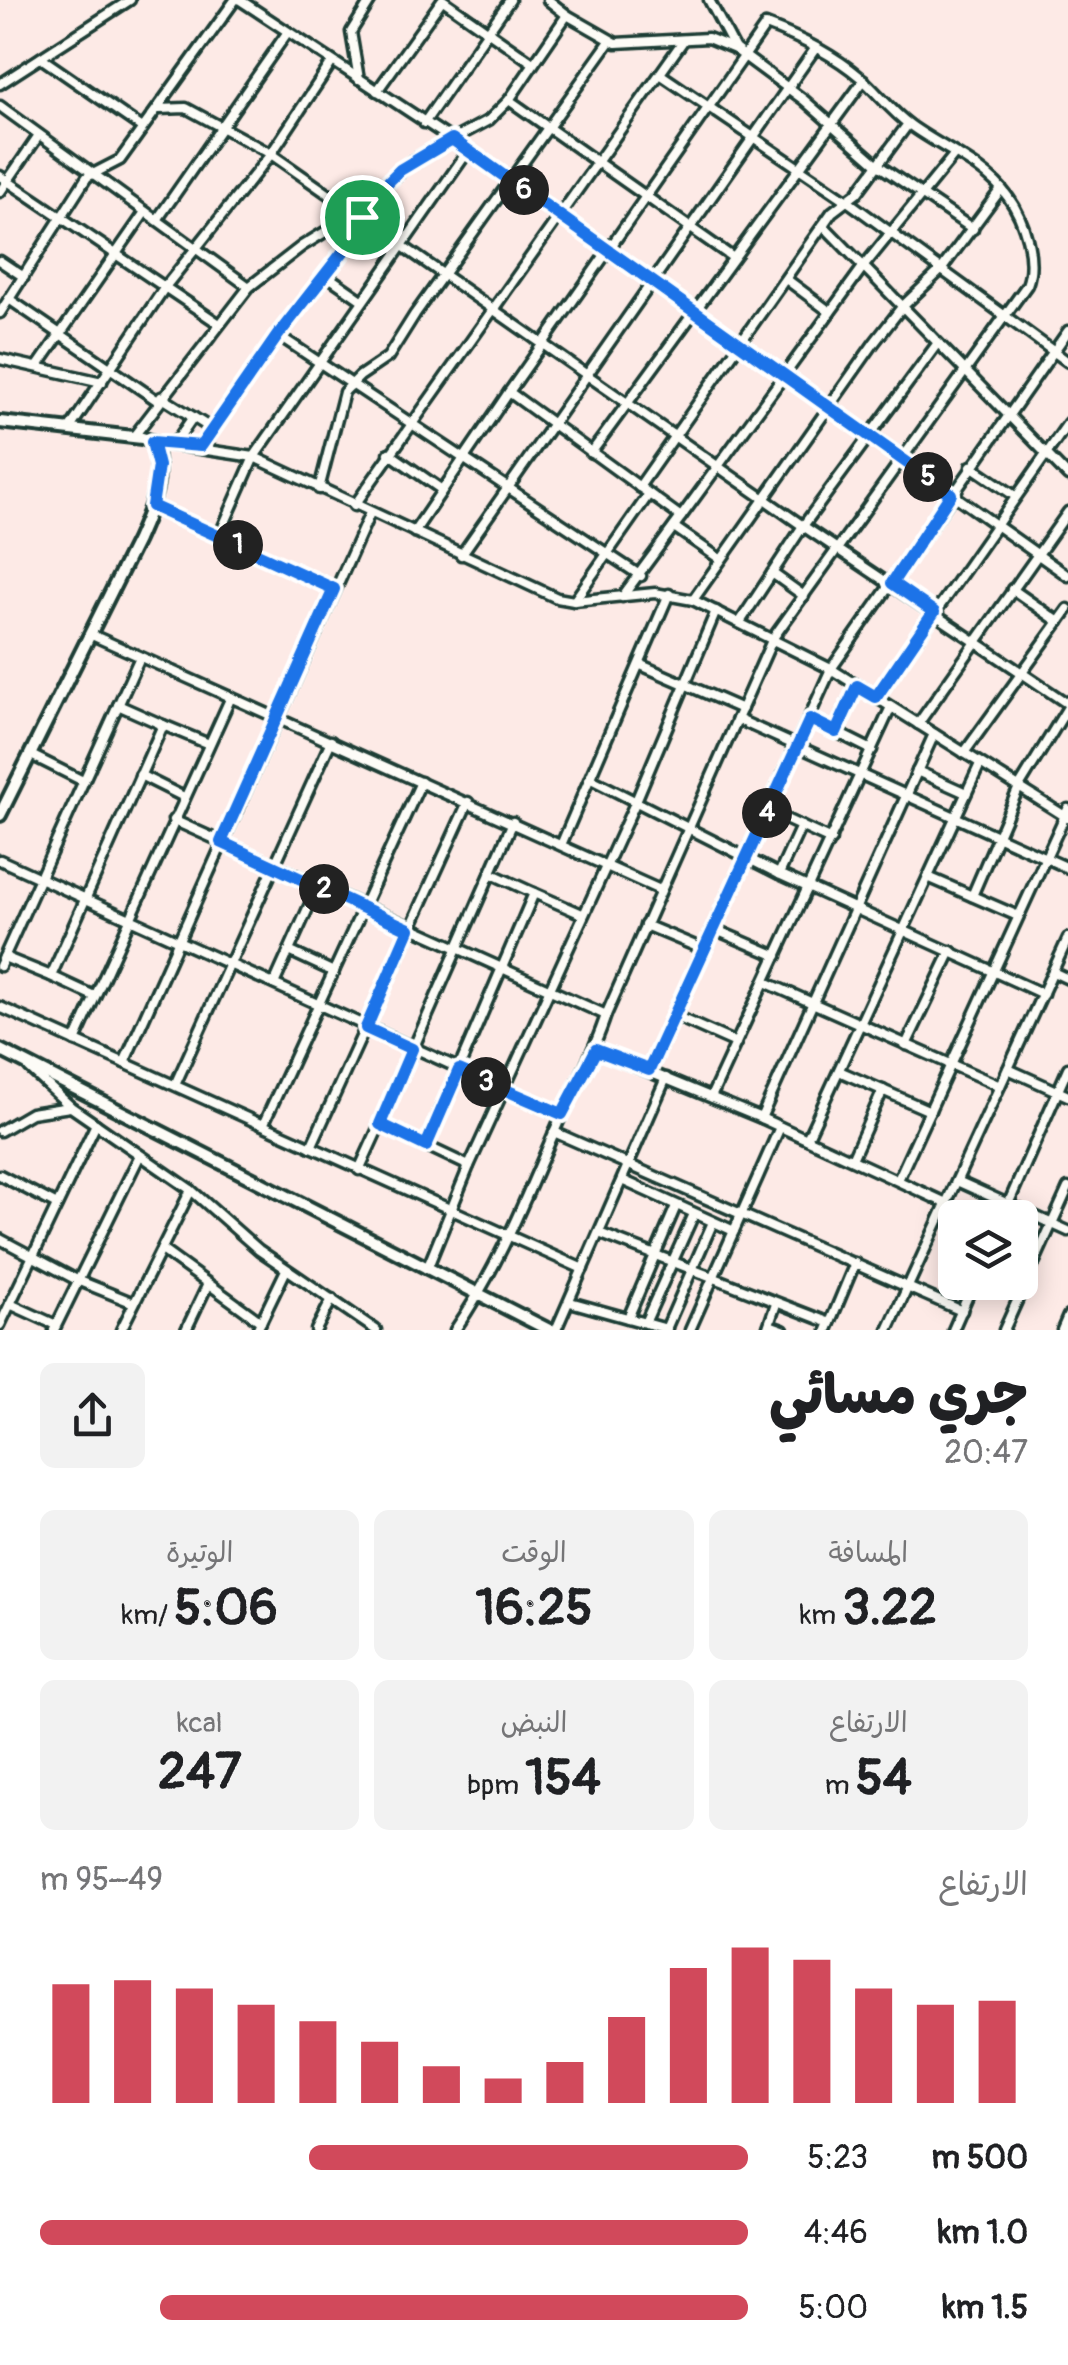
<!DOCTYPE html>
<html lang="ar">
<head>
<meta charset="utf-8">
<style>
  body { margin:0; font-family:Pangolin,"Playpen Sans Arabic",sans-serif; background:#f2f2f2; color:#202124; direction:rtl; height:100vh; display:flex; flex-direction:column; font-size:38px; white-space:nowrap }
  * { box-sizing:border-box; margin:0 }
  p { font-size:32px; color:#757577 }
  .icon { flex:none; width:55px; height:55px; fill:none; stroke:currentColor; stroke-width:2; stroke-linecap:round; stroke-linejoin:round }
  .map { position:relative; height:1330px; overflow:hidden; direction:ltr }
  .drawer { display:flex; flex-direction:column; background:#fff; flex:1 }
  .drawer>* { flex:none }
  .controls { position:absolute; left:938px; top:1200px; display:grid; gap:20px }
  .controls a { display:grid; place-items:center; width:100px; height:100px; border-radius:15px; background:#fff; box-shadow:0 5px 25px #0003; font-size:50px }
  .pin { position:absolute; display:grid; place-items:center; width:85px; height:85px; color:#fff; margin:-42px; border:5px solid #fff; border-radius:50%; box-shadow:0 2px 10px #0007 }
  .km { position:absolute; width:50px; height:50px; margin:-25px; border-radius:50%; background:#222; color:#fff; font-size:28px; line-height:50px; text-align:center }
  .round { display:grid; place-items:center; flex:none; width:105px; height:105px; border-radius:15px; background:#f2f2f2 }
  .summary { display:flex; align-items:center; justify-content:space-between; height:170px; padding:0 40px }
  h1 { font-size:55px; font-weight:800; line-height:75px }
  .stats { display:grid; grid-template-columns:repeat(3,1fr); gap:15px; height:170px; padding:10px 40px }
  .stats div { display:grid; align-content:center; border-radius:15px; background:#f2f2f2; text-align:center }
  .stats b { font-size:50px; font-weight:800 }
  .stats small { font-size:28px; font-weight:400 }
  .stats p { font-size:28px }
  .chart { height:280px; padding:20px 40px }
  .chart p { display:flex; justify-content:space-between }
  .chart svg { width:100%; height:180px; margin-top:10px; stroke:#d1495b; stroke-width:6 }
  ul { padding:0 40px; list-style:none; font-size:32px }
  li { display:grid; grid-template-columns:160px 120px 1fr; align-items:center; height:75px }
  li i { height:25px; border-radius:12px; background:#d1495b }
  .map>svg:first-child { display:block }
</style>
</head>
<body>
<div class="map">
<svg width="1068" height="1330" viewBox="0 0 1068 1330">
  <rect width="100%" height="100%" fill="#fdeae6"/>
  <filter id="ink" filterUnits="userSpaceOnUse"><feTurbulence type="fractalNoise" baseFrequency=".01" numOctaves="2"/><feDisplacementMap in="SourceGraphic" scale="20" xChannelSelector="R" yChannelSelector="G"/><feConvolveMatrix kernelMatrix="1 2 1 2 8 2 1 2 1" color-interpolation-filters="sRGB"/></filter>
  <g filter="url(#ink)">
    <g fill="none" stroke-linecap="round" stroke-linejoin="round">
      <defs>
        <g id="minor">
          <polyline points="240,0 451,139 1068,576"/>
          <polyline points="443,0 533,63"/>
          <polyline points="548,0 567,15"/>
          <polyline points="709,0 735,49"/>
          <polyline points="41,58 141,127"/>
          <polyline points="660,74 846,200 1068,362"/>
          <polyline points="359,79 351,32 371,0"/>
          <polyline points="0,84 130,0"/>
          <polyline points="377,91 442,0"/>
          <polyline points="509,100 732,257"/>
          <polyline points="0,106 249,287"/>
          <polyline points="159,109 186,108 271,154 803,526 1068,704"/>
          <polyline points="424,123 510,0"/>
          <polyline points="0,176 218,323"/>
          <polyline points="0,192 39,135"/>
          <polyline points="157,220 287,33"/>
          <polyline points="823,225 1068,476"/>
          <polyline points="0,261 24,277"/>
          <polyline points="326,275 362,300"/>
          <polyline points="786,279 830,312"/>
          <polyline points="9,299 158,401"/>
          <polyline points="0,313 87,177 120,160 235,0"/>
          <polyline points="278,335 641,576"/>
          <polyline points="0,359 102,382"/>
          <polyline points="38,366 145,212"/>
          <polyline points="161,397 212,429"/>
          <polyline points="70,428 165,287 271,154 332,62"/>
          <polyline points="134,436 249,287 302,246 356,213 412,161 489,120 509,100 567,15 616,43 708,38 735,49 804,100 878,165 973,229"/>
          <polyline points="153,442 254,457 557,598 574,601 655,593 693,600 831,669 1068,818"/>
          <polyline points="175,443 193,417"/>
          <polyline points="201,446 278,335 368,221"/>
          <polyline points="389,453 442,490"/>
          <polyline points="591,453 864,80"/>
          <polyline points="971,466 1015,496"/>
          <polyline points="639,487 832,212 857,193 908,124"/>
          <polyline points="319,489 344,392 360,376 388,357 415,314 610,41"/>
          <polyline points="152,506 334,589"/>
          <polyline points="354,506 683,41"/>
          <polyline points="674,527 720,559"/>
          <polyline points="414,532 509,392"/>
          <polyline points="219,536 254,457 468,151"/>
          <polyline points="461,555 815,49"/>
          <polyline points="772,573 804,596"/>
          <polyline points="1012,589 1059,622"/>
          <polyline points="622,597 681,517"/>
          <polyline points="693,600 874,343 902,307 941,270 1001,189"/>
          <polyline points="574,601 649,494"/>
          <polyline points="740,622 803,526 937,344"/>
          <polyline points="92,635 660,890"/>
          <polyline points="641,665 742,709"/>
          <polyline points="876,697 1068,423"/>
          <polyline points="737,719 1068,868"/>
          <polyline points="810,719 872,750"/>
          <polyline points="918,724 1068,512"/>
          <polyline points="163,725 209,744"/>
          <polyline points="836,732 857,685"/>
          <polyline points="964,753 1068,609"/>
          <polyline points="31,755 83,781"/>
          <polyline points="917,771 966,793"/>
          <polyline points="140,775 184,797"/>
          <polyline points="591,779 779,874 1043,994"/>
          <polyline points="768,811 831,840"/>
          <polyline points="173,820 606,1015"/>
          <polyline points="561,845 669,594"/>
          <polyline points="0,860 562,1115"/>
          <polyline points="490,873 534,893"/>
          <polyline points="779,874 801,826"/>
          <polyline points="928,877 1018,916"/>
          <polyline points="972,896 1019,787 1068,707"/>
          <polyline points="645,925 705,950"/>
          <polyline points="714,929 777,956"/>
          <polyline points="289,951 334,972"/>
          <polyline points="4,957 51,976 163,725 118,705"/>
          <polyline points="0,966 140,657"/>
          <polyline points="1053,972 1068,979"/>
          <polyline points="51,976 94,996"/>
          <polyline points="765,982 1000,1086"/>
          <polyline points="274,984 318,886"/>
          <polyline points="0,1007 583,1269"/>
          <polyline points="675,1016 736,1043"/>
          <polyline points="75,1041 231,697"/>
          <polyline points="906,1045 951,951"/>
          <polyline points="596,1050 761,1118 946,1203"/>
          <polyline points="124,1063 370,513"/>
          <polyline points="29,1068 71,1107 191,1190 259,1250 376,1330"/>
          <polyline points="1008,1069 1068,1096"/>
          <polyline points="649,1071 831,669 1068,331"/>
          <polyline points="839,1071 930,1111"/>
          <polyline points="175,1085 331,741"/>
          <polyline points="711,1097 891,707"/>
          <polyline points="761,1118 934,734"/>
          <polyline points="264,1123 421,782"/>
          <polyline points="380,1124 513,822"/>
          <polyline points="0,1131 31,1113 70,1107"/>
          <polyline points="554,1132 962,1311"/>
          <polyline points="807,1139 980,764"/>
          <polyline points="426,1145 534,893 582,914"/>
          <polyline points="311,1147 468,802"/>
          <polyline points="852,1159 883,1090"/>
          <polyline points="469,1166 636,801 716,611"/>
          <polyline points="359,1170 380,1124 469,1166 427,1269"/>
          <polyline points="0,1175 57,1205"/>
          <polyline points="622,1180 734,1231"/>
          <polyline points="898,1180 1068,809"/>
          <polyline points="957,1181 1068,1231"/>
          <polyline points="1002,1218 1068,1068"/>
          <polyline points="599,1233 830,1323"/>
          <polyline points="0,1239 77,1280 134,1303"/>
          <polyline points="162,1250 261,1322"/>
          <polyline points="570,1302 667,1329"/>
          <polyline points="10,1304 56,1325"/>
          <polyline points="628,1318 676,1206"/>
          <polyline points="645,1323 694,1214"/>
          <polyline points="0,1325 96,1124"/>
          <polyline points="769,1325 783,1330"/>
          <polyline points="666,1329 713,1222"/>
          <polyline points="54,1330 140,1155"/>
          <polyline points="121,1330 191,1190"/>
          <polyline points="186,1330 208,1284"/>
          <polyline points="257,1330 286,1270"/>
          <polyline points="316,1330 332,1299"/>
          <path d="M455,1330C500,1265 527,1194 559,1121C575,1085 594,1053 606,1015L773,638L1027,285C1037,259 1024,219 1008,197C986,165 941,148 910,125C891,111 877,92 860,77C834,55 798,37 766,25L509,392L681,517L863,267L954,155"/>
          <polyline points="556,1330 666,1078"/>
          <polyline points="690,1330 780,1127"/>
          <polyline points="767,1330 776,1304"/>
          <polyline points="827,1330 855,1263"/>
          <polyline points="888,1330 1068,938"/>
          <polyline points="953,1330 974,1282"/>
          <polyline points="1004,1330 1068,1188"/>
          <polyline points="1062,1330 1068,1316"/>
        </g>
        <g id="secondary">
          <path d="M0,422L142,438L153,442C166,477 151,508 137,540L0,815"/>
          <polyline points="0,1050 549,1330"/>
        </g>
      </defs>
      <!-- minor casing -->
      <use href="#minor" stroke="#1f3d34" stroke-width="15"/>
      <!-- secondary casing -->
      <use href="#secondary" stroke="#1f3d34" stroke-width="18"/>
      <!-- minor -->
      <use href="#minor" stroke="#fdfcf7" stroke-width="8"/>
      <!-- secondary -->
      <use href="#secondary" stroke="#fdfcf7" stroke-width="10"/>
    </g>
  </g>
  <g fill="none" stroke-linecap="round" stroke-linejoin="round" filter="url(#ink)">
    <defs>
      <polygon id="route" points="452,139 951,494 892,583 934,612 876,697 857,686 836,732 810,719 649,1070 596,1050 562,1114 459,1070 426,1146 380,1124 412,1049 366,1028 409,929 221,842 334,589 152,506 158,466 152,442 201,446 278,335 368,220 356,214 400,170"/>
    </defs>
    <!-- route casing -->
    <use href="#route" stroke="#fff" stroke-width="20"/>
    <!-- route -->
    <use href="#route" stroke="#1a73e8" stroke-width="12"/>
  </g>
</svg>
<div class="controls">
<a><svg class="icon" aria-label="layers" viewBox="0 0 24 24"><path d="M12 4l9 5-9 5-9-5zM3 14l9 5 9-5"/></svg></a>
</div>
<div class="pin" style="left:362px;top:217px;background:#1e9e55"><svg class="icon" aria-label="arrive" viewBox="0 0 24 24"><path d="M6 21V4h12l-3 4 3 4H6"/></svg></div>
<b class="km" style="left:238px;top:545px">1</b>
<b class="km" style="left:324px;top:889px">2</b>
<b class="km" style="left:486px;top:1082px">3</b>
<b class="km" style="left:767px;top:813px">4</b>
<b class="km" style="left:928px;top:477px">5</b>
<b class="km" style="left:524px;top:190px">6</b>
</div>
<section class="drawer">
<div class="summary"><div><h1>جري مسائي</h1><p>20:47</p></div><a class="round"><svg class="icon" aria-label="share" viewBox="0 0 24 24"><path d="M12 15V3M7 8l5-5 5 5M5 13v7h14v-7"/></svg></a></div>
<div class="stats">
<div><p>المسافة</p><b>3.22<small> km</small></b></div>
<div><p>الوقت</p><b>16:25</b></div>
<div><p>الوتيرة</p><b>5:06<small> /km</small></b></div>
</div>
<div class="stats">
<div><p>الارتفاع</p><b>54<small> m</small></b></div>
<div><p>النبض</p><b>154<small> bpm</small></b></div>
<div><p>kcal</p><b>247</b></div>
</div>
<div class="chart"><p><span>الارتفاع</span>49–95 m</p>
<svg viewBox="0 0 160 44" preserveAspectRatio="none"><path d="M5 44V15M15 44V14M25 44V16M35 44V20M45 44V24M55 44V29M65 44V35M75 44V38M85 44V34M95 44V23M105 44V11M115 44V6M125 44V9M135 44V16M145 44V20M155 44V19"/></svg>
</div>
<ul>
<li><b>500 m</b>5:23<i style="width:62%"></i></li>
<li><b>1.0 km</b>4:46<i style="width:100%"></i></li>
<li><b>1.5 km</b>5:00<i style="width:83%"></i></li>
</ul>
</section>
</body>
</html>
